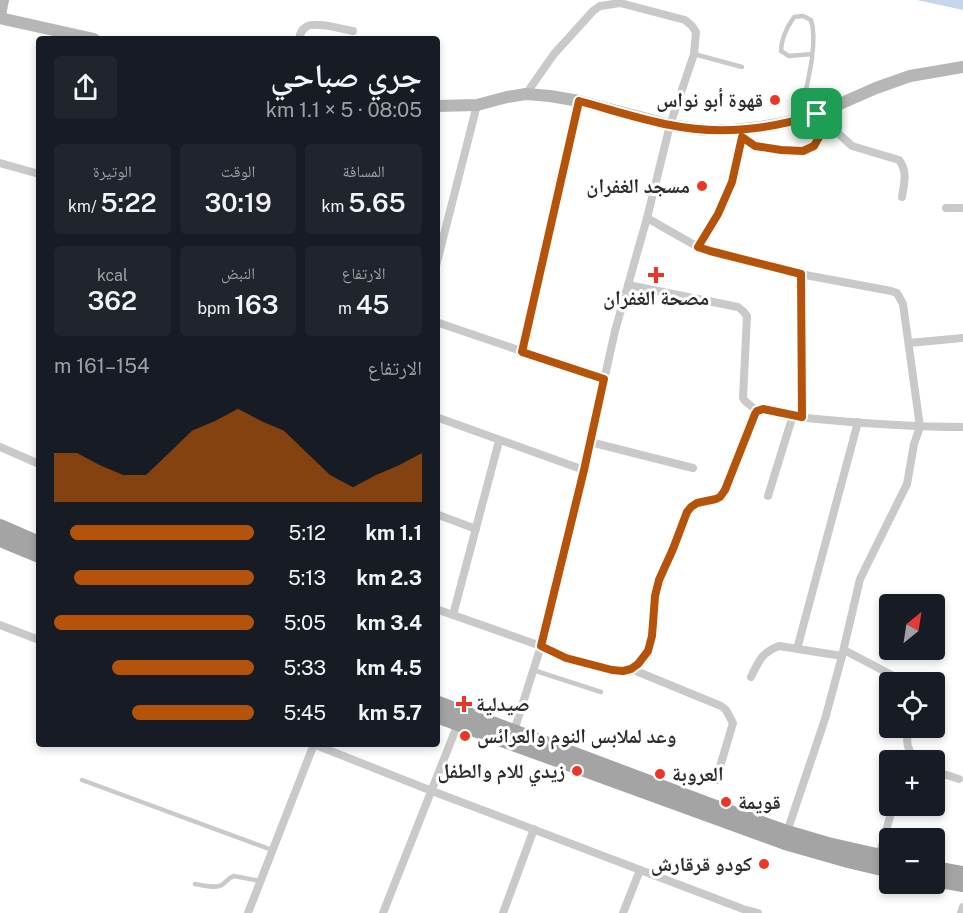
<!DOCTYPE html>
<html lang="ar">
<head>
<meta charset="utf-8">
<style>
  body { margin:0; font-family:"Public Sans","Noto Naskh Arabic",sans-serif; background:#20242c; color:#f1f3f6; direction:rtl; height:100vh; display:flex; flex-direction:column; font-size:22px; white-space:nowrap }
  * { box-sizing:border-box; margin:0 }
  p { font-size:20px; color:#9ea1a6 }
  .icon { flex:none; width:33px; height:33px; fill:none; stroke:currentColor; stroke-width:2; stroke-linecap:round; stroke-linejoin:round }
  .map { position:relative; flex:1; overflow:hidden; direction:ltr }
  .panel { position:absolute; left:36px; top:36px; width:404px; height:711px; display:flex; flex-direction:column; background:#171b24; border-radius:6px; box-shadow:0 3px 9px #0003; direction:rtl }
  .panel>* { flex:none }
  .needle { width:39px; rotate:30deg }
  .tools { position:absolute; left:879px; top:594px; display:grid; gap:12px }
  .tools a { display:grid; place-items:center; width:66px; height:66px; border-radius:6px; background:#171b24; box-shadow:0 3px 9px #0003; font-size:30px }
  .pin { position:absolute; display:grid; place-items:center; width:51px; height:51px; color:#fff; margin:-26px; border-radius:12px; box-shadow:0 3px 9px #0006 }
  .round { display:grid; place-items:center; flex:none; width:63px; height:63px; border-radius:6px; background:#20242c }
  .head { display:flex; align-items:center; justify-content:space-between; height:102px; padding:0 18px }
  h1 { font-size:33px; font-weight:600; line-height:45px }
  .metrics { display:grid; grid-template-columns:repeat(3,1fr); gap:9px; height:102px; padding:6px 18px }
  .metrics div { display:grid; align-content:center; border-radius:6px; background:#20242c; text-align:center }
  .metrics b { font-size:26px; font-weight:600 }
  .metrics small { font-size:16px; font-weight:400 }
  .metrics p { font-size:16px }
  .chart { height:168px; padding:12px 18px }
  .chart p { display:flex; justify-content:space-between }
  .chart svg { width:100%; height:108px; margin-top:6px; fill:#b45309; opacity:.7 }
  ul { padding:0 18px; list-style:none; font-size:20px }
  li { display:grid; grid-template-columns:96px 72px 1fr; align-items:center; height:45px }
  li i { height:15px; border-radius:8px; background:#b45309 }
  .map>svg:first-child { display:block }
</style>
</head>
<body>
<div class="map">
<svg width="963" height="913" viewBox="0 0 963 913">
  <rect width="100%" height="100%" fill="#fff"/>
  <!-- water -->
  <polygon fill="#c4d6ec" points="917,0 963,0 963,10"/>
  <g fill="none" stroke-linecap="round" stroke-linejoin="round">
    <!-- service -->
    <g stroke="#c9c9c9" stroke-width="4.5">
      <polyline points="694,54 742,67"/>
      <path d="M800,117C805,91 819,45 811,20L803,16L794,17C787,27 781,39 781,51L789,56L812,54"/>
      <polyline points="742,137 755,145 781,150 803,151 814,146 827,123"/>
      <polyline points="698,247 718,214 732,182 742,137"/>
      <polyline points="533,670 601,692"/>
      <polyline points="82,780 272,850"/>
      <path d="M195,884C203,885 215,889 222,885C227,881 228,878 234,876L260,881"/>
    </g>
    <!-- minor -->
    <g stroke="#c9c9c9" stroke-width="8">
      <path d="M299,39C300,34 301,30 306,27C314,21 342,29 353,31"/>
      <path d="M817,114L852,146L899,160C908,171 904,184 902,197"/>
      <polyline points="0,163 39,174"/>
      <polyline points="946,208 963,208"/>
      <polyline points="647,218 698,247 710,251 800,274 891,291 897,293 903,304 920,427 914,444 907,484 860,579 842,656 825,719 787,832"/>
      <polyline points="436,266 477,105"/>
      <polyline points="800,274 802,417"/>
      <polyline points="628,285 738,307 743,311 747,316 743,398 745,401 757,411"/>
      <polyline points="436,322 604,379"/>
      <polyline points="909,343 963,338"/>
      <polyline points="522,352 579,101"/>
      <polyline points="436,417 584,470"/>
      <polyline points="590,442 693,468"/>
      <polyline points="0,447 39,464"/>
      <polyline points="768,496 793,415"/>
      <polyline points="436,514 476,529"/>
      <path d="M436,609L541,646L566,658L612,670L623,671L631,669L638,664L648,651L652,636L655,596L659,580L673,549L687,512L691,507L697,503L716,499L720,497L725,490L757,411C769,405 792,416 806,418C858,423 911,427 963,427"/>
      <polyline points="453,615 499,441"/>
      <polyline points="0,625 39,640"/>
      <polyline points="797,649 858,422"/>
      <polyline points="844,650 905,682"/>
      <polyline points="631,669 721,706 726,710 733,723 716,780"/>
      <path d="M751,677C759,661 761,653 779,646L842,656"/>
      <path d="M909,728C905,741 907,751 916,760"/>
      <polyline points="514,731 541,646 584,470 615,331 647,218 670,125 694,54 696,32 692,26 685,20 620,3 600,6 593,11 554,54 526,94"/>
      <polyline points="313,744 432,791 743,909 758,913"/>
      <polyline points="934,771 959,779"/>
      <polyline points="879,856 893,806"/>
      <polyline points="248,913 314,744"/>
      <polyline points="383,913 459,721"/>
      <polyline points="503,913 534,829"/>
      <polyline points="623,913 640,870"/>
      <polyline points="961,913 963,907"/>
    </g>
    <!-- secondary -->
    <g stroke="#b6b6b6" stroke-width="12">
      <polyline points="0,15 3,0"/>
      <polyline points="0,18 94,39"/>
      <polyline points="436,106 477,105 507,97 526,94 550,96 579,101 670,125 704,130 733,130 761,127 799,120 817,114 876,88 910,76 963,67"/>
    </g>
    <!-- primary -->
    <g stroke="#a4a4a4" stroke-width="14">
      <polyline points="0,526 39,543"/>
      <polyline points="0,540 39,556"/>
      <polyline points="436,702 708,804 787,832 828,844 890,858"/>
      <polyline points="436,716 785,843 848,861 890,871"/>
      <polyline points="934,868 963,873"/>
      <polyline points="934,880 963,885"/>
    </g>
  </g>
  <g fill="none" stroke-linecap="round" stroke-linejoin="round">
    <defs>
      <path id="route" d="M579,101C609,109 639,119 670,125C718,135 770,130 817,114L827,123L814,146L803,151L781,150L755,146L742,137L732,182L718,214L698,247L710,251L801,274L802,417L763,409L757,411L755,414L725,490L720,497L716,499L697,503L691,507L687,512L673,549L659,580L655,596L652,636L648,651L638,664L631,669L623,671L612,670L566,658L541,646L584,470L604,379L522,352Z"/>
    </defs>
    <!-- route casing -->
    <use href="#route" stroke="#fff" stroke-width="12"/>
    <!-- route -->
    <use href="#route" stroke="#b45309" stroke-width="8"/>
  </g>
  <!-- markers -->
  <g fill="#ec3625" stroke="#fff" stroke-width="2">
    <circle cx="775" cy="100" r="6"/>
    <circle cx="702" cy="186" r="6"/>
    <path d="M653 266h6v6h6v6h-6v6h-6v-6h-6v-6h6z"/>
    <path d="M461 695h6v6h6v6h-6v6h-6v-6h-6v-6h6z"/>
    <circle cx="465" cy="736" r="6"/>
    <circle cx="577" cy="771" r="6"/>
    <circle cx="660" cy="774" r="6"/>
    <circle cx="726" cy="802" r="6"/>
    <circle cx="764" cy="864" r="6"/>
  </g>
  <g text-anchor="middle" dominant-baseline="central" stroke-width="6" stroke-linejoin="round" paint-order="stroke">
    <!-- poi labels -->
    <g font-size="20" font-weight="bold" fill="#2c2c2c" stroke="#fff" text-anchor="end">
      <text x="763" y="100">قهوة أبو نواس</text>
      <text x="690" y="186">مسجد الغفران</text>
      <text x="656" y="298" text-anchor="middle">مصحة الغفران</text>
      <text x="476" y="704" text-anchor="start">صيدلية</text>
      <text x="477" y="736" text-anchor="start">وعد لملابس النوم والعرائس</text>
      <text x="565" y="771">زيدي للام والطفل</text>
      <text x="672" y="774" text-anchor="start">العروبة</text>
      <text x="738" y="802" text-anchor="start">قويمة</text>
      <text x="752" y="864">كودو قرقارش</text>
    </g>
  </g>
</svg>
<div class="tools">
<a><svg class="needle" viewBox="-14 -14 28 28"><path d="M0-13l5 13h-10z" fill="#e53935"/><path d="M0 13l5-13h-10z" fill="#9ea1a6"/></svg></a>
<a><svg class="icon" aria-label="locate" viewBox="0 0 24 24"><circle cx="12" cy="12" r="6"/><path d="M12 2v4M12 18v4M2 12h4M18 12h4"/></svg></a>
<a>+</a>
<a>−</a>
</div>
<div class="pin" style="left:817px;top:114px;background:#1e9e55"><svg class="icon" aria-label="arrive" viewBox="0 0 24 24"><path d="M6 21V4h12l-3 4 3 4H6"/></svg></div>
<section class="panel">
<div class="head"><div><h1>جري صباحي</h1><p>08:05 · 5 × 1.1 km</p></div><a class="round"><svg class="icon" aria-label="share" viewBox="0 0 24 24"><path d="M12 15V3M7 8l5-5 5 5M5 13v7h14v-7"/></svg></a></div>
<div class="metrics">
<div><p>المسافة</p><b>5.65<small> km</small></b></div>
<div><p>الوقت</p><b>30:19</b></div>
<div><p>الوتيرة</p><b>5:22<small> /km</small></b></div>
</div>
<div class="metrics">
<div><p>الارتفاع</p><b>45<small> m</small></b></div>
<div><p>النبض</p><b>163<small> bpm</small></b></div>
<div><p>kcal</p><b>362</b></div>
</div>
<div class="chart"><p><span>الارتفاع</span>154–161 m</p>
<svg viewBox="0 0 160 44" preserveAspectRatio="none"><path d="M0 44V24L10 24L20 29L30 33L40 33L50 24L60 15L70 11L80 6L90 11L100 15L110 24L120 33L130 38L140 33L150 29L160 24V44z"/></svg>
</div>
<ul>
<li><b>1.1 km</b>5:12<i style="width:92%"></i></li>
<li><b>2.3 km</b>5:13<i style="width:90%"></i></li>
<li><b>3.4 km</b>5:05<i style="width:100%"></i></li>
<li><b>4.5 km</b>5:33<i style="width:71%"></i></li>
<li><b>5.7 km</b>5:45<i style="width:61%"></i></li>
</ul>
</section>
</div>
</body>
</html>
